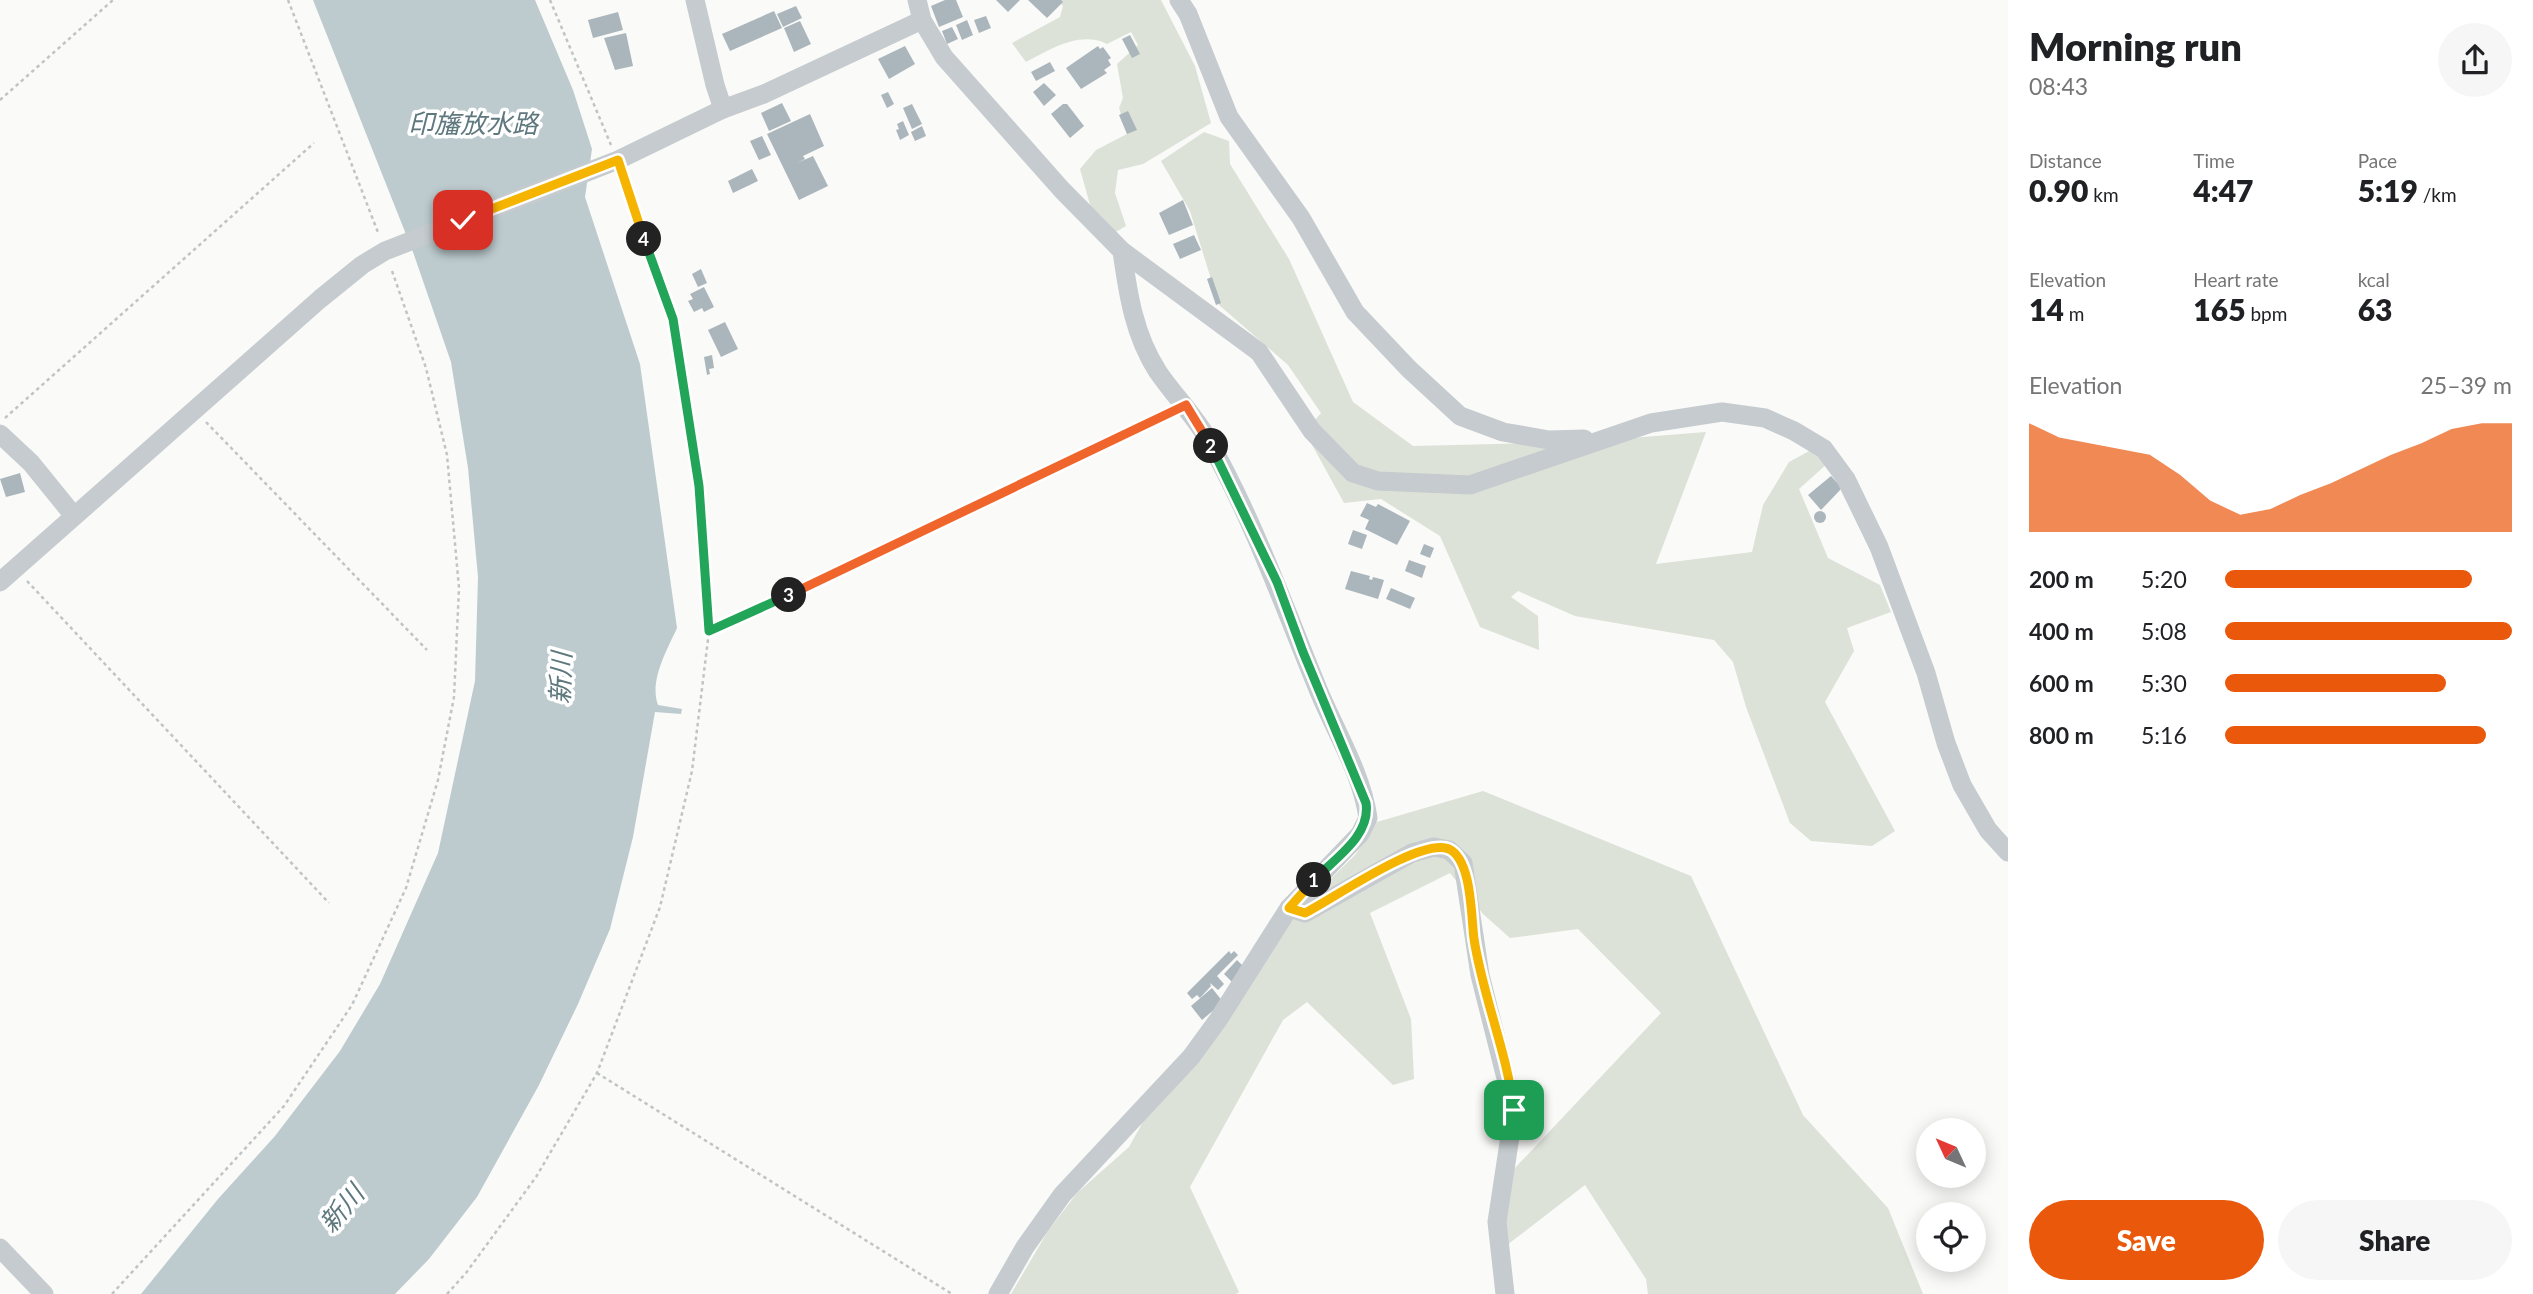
<!DOCTYPE html>
<html lang="en">
<head>
<meta charset="utf-8">
<style>
  body { margin:0; font-family:Lato,"Noto Sans JP",sans-serif; background:#f6f6f6; color:#202124; height:100vh; display:flex; flex-direction:column; font-size:26px; white-space:nowrap }
  * { box-sizing:border-box; margin:0 }
  p { font-size:23px; color:#757577 }
  .icon { flex:none; width:38px; height:38px; fill:none; stroke:currentColor; stroke-width:2; stroke-linecap:round; stroke-linejoin:round }
  .map { position:relative; flex:1; overflow:hidden }
  .panel { display:flex; flex-direction:column; background:#fff; width:525px }
  .panel>* { flex:none }
  .needle { width:46px; rotate:314deg }
  .controls { position:absolute; left:1916px; top:1118px; display:grid; gap:14px }
  .controls a { display:grid; place-items:center; width:70px; height:70px; border-radius:50%; background:#fff; box-shadow:0 4px 18px #0003; font-size:35px }
  .pin { position:absolute; display:grid; place-items:center; width:60px; height:60px; color:#fff; margin:-30px; border-radius:14px; box-shadow:0 4px 10px #0006 }
  .km { position:absolute; width:35px; height:35px; margin:-18px; border-radius:50%; background:#222; color:#fff; font-size:19px; line-height:35px; text-align:center }
  .round { display:grid; place-items:center; flex:none; width:74px; height:74px; border-radius:37px; background:#f6f6f6 }
  .summary { display:flex; align-items:center; justify-content:space-between; height:119px; padding:0 21px }
  h1 { font-size:38px; font-weight:800; line-height:52px }
  .metrics { display:grid; grid-template-columns:repeat(3,1fr); gap:10px; height:119px; padding:7px 21px }
  .metrics div { display:grid; align-content:center }
  .metrics b { font-size:30px; font-weight:800 }
  .metrics small { font-size:19px; font-weight:400 }
  .metrics p { font-size:19px }
  .chart { height:196px; padding:14px 21px }
  .chart p { display:flex; justify-content:space-between }
  .chart svg { width:100%; height:126px; margin-top:7px; fill:#ea580c; opacity:.7 }
  .button { display:flex; gap:14px; margin-top:auto; padding:14px 21px }
  .button a { flex:1; height:80px; border-radius:42px; background:#ea580c; color:#fff; font-size:28px; font-weight:800; line-height:80px; text-align:center }
  .button a+a { background:#f6f6f6; color:#202124 }
  ul { padding:0 21px; list-style:none; font-size:23px }
  li { display:grid; grid-template-columns:112px 84px 1fr; align-items:center; height:52px }
  li i { height:18px; border-radius:9px; background:#ea580c }
  main { display:flex; flex:1; min-height:0 }
  .map>svg:first-child { display:block }
</style>
</head>
<body>
<main>
<div class="map">
<svg width="2008" height="1294" viewBox="0 0 2008 1294">
  <rect width="100%" height="100%" fill="#fafaf8"/>
  <!-- green -->
  <g fill="#dce2d8">
    <path d="M1057,0H1161L1195,66L1211,123L1143,164L1118,170L1115,193L1126,226L1114,233L1092,212L1080,169L1096,150L1127,134L1119,108L1123,98L1117,64L1138,45L1131,32L1107,44C1080,30 1049,50 1026,62L1012,43L1060,17L1063,6Z"/>
    <polygon points="1204,132 1229,141 1230,164 1289,259 1353,402 1413,446 1581,442 1706,432 1656,564 1752,552 1763,505 1789,462 1813,449 1828,463 1799,489 1828,558 1880,585 1891,612 1847,628 1854,651 1825,702 1895,831 1872,846 1811,841 1790,823 1746,707 1733,662 1714,640 1575,616 1518,591 1511,597 1538,616 1539,650 1480,627 1440,536 1381,499 1344,503 1305,432 1321,413 1288,365 1219,305 1190,211 1161,161"/>
    <polygon points="1483,791 1691,876 1803,1115 1888,1208 1923,1294 1648,1294 1646,1279 1585,1185 1507,1245 1505,1223 1514,1169 1661,1013 1578,929 1510,938 1483,914 1450,873 1370,913 1411,1019 1414,1079 1393,1085 1307,1002 1283,1020 1190,1187 1239,1292 1236,1294 1011,1294 1048,1231 1077,1193 1129,1147 1144,1120 1274,943 1307,902 1355,855 1377,822"/>
  </g>
  <!-- water -->
  <path fill="#bdcbce" d="M313,0H535L573,90L592,149L585,197L640,364L677,628C667,650 649,681 658,705L682,709L681,714L655,712L633,837L610,929L578,1004L539,1085L477,1197L429,1259L395,1294H141L218,1199L275,1136L340,1051L380,984L438,853L475,681L478,577L468,468L451,362L413,252Z"/>
  <!-- building -->
  <g fill="#abb6bc">
    <polygon points="945,0 956,0 963,17 939,27 931,6"/>
    <polygon points="996,0 1020,0 1008,12"/>
    <polygon points="1028,0 1061,0 1063,2 1047,18"/>
    <polygon points="796,6 802,18 783,27 777,14"/>
    <polygon points="774,11 782,28 730,51 722,34"/>
    <polygon points="618,12 623,30 593,38 588,20"/>
    <polygon points="986,16 991,28 979,33 974,20"/>
    <polygon points="967,20 973,35 962,40 956,25"/>
    <polygon points="800,21 811,44 794,52 784,28"/>
    <polygon points="952,27 958,39 947,44 942,31"/>
    <polygon points="626,33 633,66 615,70 604,38"/>
    <polygon points="1130,35 1140,54 1132,58 1122,39"/>
    <polygon points="905,46 915,64 889,79 878,59"/>
    <polygon points="1098,46 1100,49 1103,47 1111,58 1108,60 1111,65 1104,70 1107,73 1081,89 1066,68"/>
    <polygon points="1050,62 1055,71 1036,81 1031,72"/>
    <polygon points="1044,83 1056,95 1044,106 1033,92"/>
    <polygon points="888,92 894,104 887,108 881,95"/>
    <polygon points="782,103 791,121 769,131 761,113"/>
    <polygon points="912,104 922,124 912,129 903,108"/>
    <polygon points="1063,104 1067,104 1084,126 1070,138 1051,114"/>
    <polygon points="1128,111 1137,130 1127,134 1119,115"/>
    <polygon points="810,114 824,146 803,156 805,159 797,163 813,156 828,186 799,200 767,134"/>
    <polygon points="903,121 909,135 900,140 896,130 899,129 897,124"/>
    <polygon points="922,126 926,136 915,141 911,132"/>
    <polygon points="762,136 771,155 759,160 750,141"/>
    <polygon points="752,169 758,181 733,193 728,181"/>
    <polygon points="1183,200 1193,225 1169,235 1159,213"/>
    <polygon points="1194,235 1201,250 1180,259 1173,244"/>
    <polygon points="701,269 707,283 698,287 692,274"/>
    <polygon points="1212,277 1221,303 1216,305 1207,279"/>
    <polygon points="704,287 714,307 704,312 702,308 694,312 688,301 693,299 690,294"/>
    <polygon points="725,322 738,349 721,357 708,330"/>
    <polygon points="712,355 714,368 709,369 710,374 707,375 704,357"/>
    <polygon points="20,473 25,492 6,497 0,479"/>
    <polygon points="1831,476 1842,488 1821,510 1808,495"/>
    <polygon points="1367,503 1376,507 1378,504 1410,521 1397,545 1365,529 1369,520 1360,516"/>
    <circle cx="1820" cy="517" r="6"/>
    <polygon points="1353,530 1367,535 1362,549 1348,544"/>
    <polygon points="1424,544 1434,548 1430,558 1420,554"/>
    <polygon points="1409,560 1426,566 1422,578 1405,571"/>
    <polygon points="1351,571 1370,576 1369,579 1372,580 1373,577 1384,580 1378,599 1345,589"/>
    <polygon points="1391,588 1415,598 1410,609 1386,599"/>
    <polygon points="1229,951 1231,954 1234,951 1238,955 1217,976 1224,984 1218,990 1210,983 1211,986 1200,998 1197,995 1192,999 1187,993"/>
    <polygon points="1237,960 1246,969 1232,982 1224,974"/>
    <polygon points="1212,988 1223,1002 1202,1020 1191,1006"/>
  </g>
  <g fill="none" stroke-linecap="round" stroke-linejoin="round">
    <!-- path -->
    <g stroke="#c1c4c6" stroke-width="2.5" stroke-dasharray="3.5 3.5" stroke-linecap="butt">
      <polyline points="288,0 379,235"/>
      <polyline points="550,0 611,145"/>
      <polyline points="0,100 113,0"/>
      <polyline points="5,418 314,143"/>
      <polyline points="206,422 427,650"/>
      <polyline points="27,581 329,903"/>
      <polyline points="709,631 781,599 1168,414"/>
      <polyline points="597,1073 952,1294"/>
      <polyline points="112,1294 284,1106 352,1005 406,888 438,780 454,697 459,588 447,455 426,368 391,268"/>
      <polyline points="447,1294 466,1273 536,1177 597,1073 660,907 692,771 709,631 699,486 673,319 622,178"/>
    </g>
    <!-- minor -->
    <g stroke="#c5cbce" stroke-width="19">
      <polyline points="695,0 715,85 723,109"/>
      <polyline points="917,0 922,20"/>
      <polyline points="1179,0 1188,14 1229,117 1301,218 1355,312 1409,369 1460,416 1503,432 1549,440 1584,439"/>
      <polyline points="0,434 31,463 74,516"/>
      <polyline points="0,582 320,299 362,265 385,251 618,160 723,109 764,94 922,20 944,57 1062,190 1122,251 1259,352 1312,431 1353,473 1378,481 1470,485 1651,423 1722,412 1765,418 1794,431 1824,449 1846,479 1879,547 1926,673 1946,743 1962,785 1988,830 2008,852"/>
      <polyline points="1289,908 1305,913 1412,853 1434,847 1449,850 1463,863 1480,975 1514,1110 1497,1222 1505,1294"/>
      <polyline points="0,1248 44,1294"/>
      <path d="M998,1294L1025,1247L1062,1195L1191,1057L1218,1020L1289,908L1360,834L1368,818C1362,775 1337,734 1320,694C1284,607 1253,518 1206,436C1192,413 1173,394 1158,372C1134,335 1128,294 1122,251"/>
    </g>
  </g>
  <g fill="none" stroke-linecap="round" stroke-linejoin="round">
    <defs>
      <path id="split-1" d="M1314,880L1289,908L1305,913C1333,899 1421,837 1449,849C1472,860 1471,916 1474,939C1483,997 1507,1052 1514,1110"/>
      <path id="split-2" d="M1211,446L1277,582L1303,652L1366,803C1371,836 1335,858 1314,880"/>
      <polyline id="split-3" points="789,595 1186,405 1211,446"/>
      <polyline id="split-4" points="644,239 673,319 699,486 709,631 789,595"/>
      <polyline id="split-5" points="463,220 618,160 644,239"/>
    </defs>
    <!-- split-1 casing -->
    <use href="#split-1" stroke="#fff" stroke-width="14"/>
    <!-- split-2 casing -->
    <use href="#split-2" stroke="#fff" stroke-width="14"/>
    <!-- split-3 casing -->
    <use href="#split-3" stroke="#fff" stroke-width="14"/>
    <!-- split-4 casing -->
    <use href="#split-4" stroke="#fff" stroke-width="14"/>
    <!-- split-5 casing -->
    <use href="#split-5" stroke="#fff" stroke-width="14"/>
    <!-- split-1 -->
    <use href="#split-1" stroke="#f5b400" stroke-width="9"/>
    <!-- split-2 -->
    <use href="#split-2" stroke="#22a559" stroke-width="9"/>
    <!-- split-3 -->
    <use href="#split-3" stroke="#f0652b" stroke-width="9"/>
    <!-- split-4 -->
    <use href="#split-4" stroke="#22a559" stroke-width="9"/>
    <!-- split-5 -->
    <use href="#split-5" stroke="#f5b400" stroke-width="9"/>
  </g>
  <g text-anchor="middle" dominant-baseline="central" stroke-width="7" stroke-linejoin="round" paint-order="stroke">
    <!-- water labels -->
    <g font-size="26" font-style="italic" fill="#5e787e" stroke="#fff">
      <text x="473" y="123">印旛放水路</text>
      <text transform="translate(560 678) rotate(-88)">新川</text>
      <text transform="translate(341 1208) rotate(-50)">新川</text>
    </g>
  </g>
</svg>
<div class="controls">
<a><svg class="needle" viewBox="-14 -14 28 28"><path d="M0-13l5 13h-10z" fill="#e53935"/><path d="M0 13l5-13h-10z" fill="#757577"/></svg></a>
<a><svg class="icon" aria-label="locate" viewBox="0 0 24 24"><circle cx="12" cy="12" r="6"/><path d="M12 2v4M12 18v4M2 12h4M18 12h4"/></svg></a>
</div>
<div class="pin" style="left:1514px;top:1110px;background:#1e9e55"><svg class="icon" aria-label="arrive" viewBox="0 0 24 24"><path d="M6 21V4h12l-3 4 3 4H6"/></svg></div>
<div class="pin" style="left:463px;top:220px;background:#d93025"><svg class="icon" aria-label="check" viewBox="0 0 24 24"><path d="M5 12l5 5 9-10"/></svg></div>
<b class="km" style="left:1314px;top:880px">1</b>
<b class="km" style="left:1211px;top:446px">2</b>
<b class="km" style="left:789px;top:595px">3</b>
<b class="km" style="left:644px;top:239px">4</b>
</div>
<section class="panel">
<div class="summary"><div><h1>Morning run</h1><p>08:43</p></div><a class="round"><svg class="icon" aria-label="share" viewBox="0 0 24 24"><path d="M12 15V3M7 8l5-5 5 5M5 13v7h14v-7"/></svg></a></div>
<div class="metrics">
<div><p>Distance</p><b>0.90<small> km</small></b></div>
<div><p>Time</p><b>4:47</b></div>
<div><p>Pace</p><b>5:19<small> /km</small></b></div>
</div>
<div class="metrics">
<div><p>Elevation</p><b>14<small> m</small></b></div>
<div><p>Heart rate</p><b>165<small> bpm</small></b></div>
<div><p>kcal</p><b>63</b></div>
</div>
<div class="chart"><p><span>Elevation</span>25–39 m</p>
<svg viewBox="0 0 160 44" preserveAspectRatio="none"><path d="M0 44V6L10 11L20 13L30 15L40 17L50 24L60 33L70 38L80 36L90 31L100 27L110 22L120 17L130 13L140 8L150 6L160 6V44z"/></svg>
</div>
<ul>
<li><b>200 m</b>5:20<i style="width:86%"></i></li>
<li><b>400 m</b>5:08<i style="width:100%"></i></li>
<li><b>600 m</b>5:30<i style="width:77%"></i></li>
<li><b>800 m</b>5:16<i style="width:91%"></i></li>
</ul>
<div class="button"><a>Save</a><a>Share</a></div>
</section>
</main>
</body>
</html>
